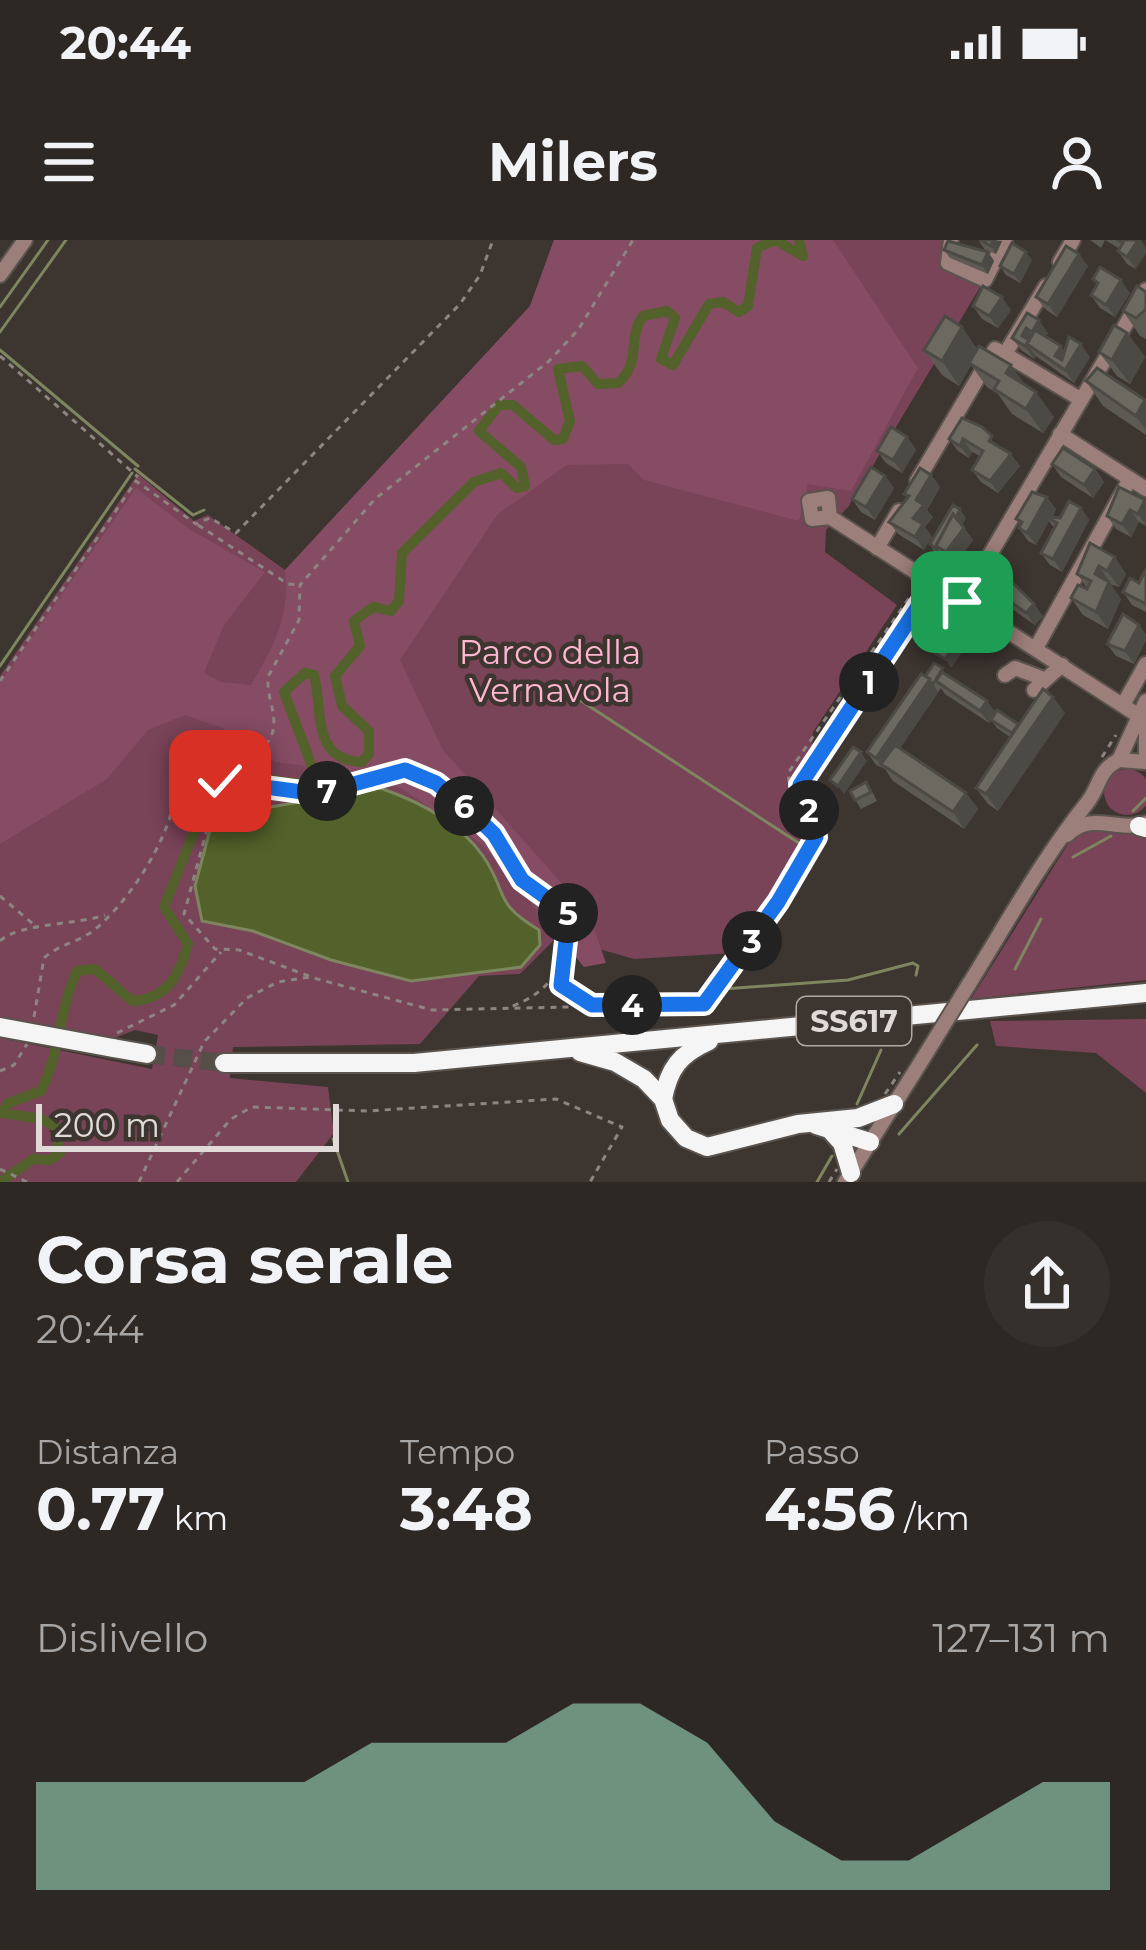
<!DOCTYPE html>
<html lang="it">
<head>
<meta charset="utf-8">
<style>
  body { margin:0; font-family:Montserrat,sans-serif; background:#36302c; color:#f1f3f6; height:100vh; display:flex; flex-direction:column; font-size:45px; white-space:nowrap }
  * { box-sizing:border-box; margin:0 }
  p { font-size:39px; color:#a7a6a6 }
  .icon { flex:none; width:66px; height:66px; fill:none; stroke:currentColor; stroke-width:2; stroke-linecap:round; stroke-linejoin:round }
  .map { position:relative; height:942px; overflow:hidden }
  .side { display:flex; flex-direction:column; background:#2e2824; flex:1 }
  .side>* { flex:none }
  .scale { position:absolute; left:36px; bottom:30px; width:303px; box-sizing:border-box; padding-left:12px; border:6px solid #e0dbd8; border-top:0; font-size:33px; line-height:42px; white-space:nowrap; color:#e0dbd8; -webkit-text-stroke:9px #3d3530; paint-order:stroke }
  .pin { position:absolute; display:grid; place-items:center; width:102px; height:102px; color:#fff; margin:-51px; border-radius:24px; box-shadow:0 6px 18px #0006 }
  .km { position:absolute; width:60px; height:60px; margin:-30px; border-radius:50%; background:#222; color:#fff; font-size:33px; line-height:60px; text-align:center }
  .round { display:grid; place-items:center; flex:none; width:126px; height:126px; border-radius:63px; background:#36302c }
  .head { display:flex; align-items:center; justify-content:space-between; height:204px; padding:0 36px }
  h1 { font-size:66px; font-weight:700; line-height:90px }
  .figures { display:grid; grid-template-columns:repeat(3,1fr); gap:18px; height:204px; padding:12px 36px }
  .figures div { display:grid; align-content:center }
  .figures b { font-size:60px; font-weight:700 }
  .figures small { font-size:33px; font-weight:400 }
  .figures p { font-size:33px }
  .chart { height:336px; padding:24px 36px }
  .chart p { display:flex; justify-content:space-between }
  .chart svg { width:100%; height:216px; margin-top:12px; fill:#8abfa5; opacity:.7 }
  .status { display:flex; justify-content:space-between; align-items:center; height:84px; padding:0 60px; background:#2e2824; direction:ltr }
  .status svg { height:33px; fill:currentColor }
  header { display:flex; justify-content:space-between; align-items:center; height:156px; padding:0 36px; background:#2e2824; font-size:54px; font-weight:700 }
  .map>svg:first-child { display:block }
</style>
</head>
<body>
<div class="status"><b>20:44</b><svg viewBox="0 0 49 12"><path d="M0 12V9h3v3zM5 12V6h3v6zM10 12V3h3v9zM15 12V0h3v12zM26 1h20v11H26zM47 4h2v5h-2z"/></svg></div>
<header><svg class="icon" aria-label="menu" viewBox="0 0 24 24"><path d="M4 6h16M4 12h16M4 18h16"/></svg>Milers<svg class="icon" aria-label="person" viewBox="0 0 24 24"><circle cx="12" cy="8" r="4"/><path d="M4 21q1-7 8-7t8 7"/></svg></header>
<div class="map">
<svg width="1146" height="942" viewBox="0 0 1146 942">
  <rect width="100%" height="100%" fill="#3d3530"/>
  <!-- green -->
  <g fill="#794358">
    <polygon points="554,0 949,0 982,44 848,267 826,290 825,312 897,365 813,492 808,576 814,582 806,603 734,713 634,719 557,697 520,734 479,736 420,804 233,807 230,838 328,847 334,893 296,942 0,942 0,798 152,829 158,795 135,790 109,800 0,780 0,436 138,234 194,281 208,275 285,330 530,66"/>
    <circle cx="1127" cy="552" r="23"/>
    <polygon points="1104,588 1146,597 1146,740 971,759 1073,596 1081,589"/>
    <polygon points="1146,779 1146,853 1096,813 996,806 990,781"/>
  </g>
  <!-- forest -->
  <path fill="#854c63" d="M554,0H833L918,128L851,251L808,244L799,281L644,240L628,224L567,225L498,274L400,420L443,510L589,674L606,723L584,727L483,605L401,548L346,532L276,522L222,488L185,475L148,490L107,539L0,604V443L136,248L189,289L265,332L224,385L204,433L221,442L251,445C274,404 290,378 285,330L530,66Z"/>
  <!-- water -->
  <path fill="#52622a" stroke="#7d865e" stroke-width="3" d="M380,548C418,561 459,582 483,616C509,654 492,662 539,690L540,705L521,727L411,741L331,720L253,691L202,681L195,646L218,560L234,552L271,567Z"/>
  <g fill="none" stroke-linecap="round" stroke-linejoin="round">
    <!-- stream -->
    <g stroke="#7d865e" stroke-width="3">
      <polyline points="0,67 48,0"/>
      <polyline points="0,92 66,0"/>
      <polyline points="0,110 138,226"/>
      <polyline points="135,229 193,275 204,270"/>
      <polyline points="0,426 132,233"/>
      <polyline points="566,451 805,607 711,750"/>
      <polyline points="1133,571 1146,558"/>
      <polyline points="1073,617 1111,596"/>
      <polyline points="1015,729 1041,679"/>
      <polyline points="723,749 848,740 913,723 918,726 916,735"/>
      <polyline points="857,864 881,810"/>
      <polyline points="899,894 977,805"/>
      <polyline points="333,899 348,942"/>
      <polyline points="817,942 832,916"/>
    </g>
    <!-- canal -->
    <path stroke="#52622a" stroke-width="10" d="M1,942L33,919L50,920L60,913L57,888L41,879L2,873L8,863L41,851C60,813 59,770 77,731L95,729L132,761C168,759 180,734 188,704L164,667L204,567L218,503L228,506C237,537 275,543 304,543L313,529L284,452L305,433L314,435C323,468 311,521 362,522L369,514V491L342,466L335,436L360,406L354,381L373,367L391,371L399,361L402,313L474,242L501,233L517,248L525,246L521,227L479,191L499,165H513L554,200L563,199L570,181L558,129L582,126L598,144L618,143C642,122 627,98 643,76L667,71L675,78L661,119L673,125L709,64L723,62L739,72L748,66L757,8L775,0L803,16L799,0"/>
    <!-- highway-tunnel -->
    <polyline stroke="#554e49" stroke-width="18" stroke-dasharray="18 9" stroke-linecap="butt" points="147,814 224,823"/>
    <defs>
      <g id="minor">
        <polyline points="951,0 948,23 985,40 1005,0"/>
        <polyline points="1060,22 1073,0"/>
        <polyline points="0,35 25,0"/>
        <polyline points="1005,114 1046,46"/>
        <polyline points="1005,114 1080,159"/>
        <polyline points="1060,194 1146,249"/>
        <polyline points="917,241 995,109 1005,114"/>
        <polyline points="830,277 828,258 809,261 812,279 830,277 1136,474"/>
        <polyline points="877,308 899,271"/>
        <polyline points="962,362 1146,50"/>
        <polyline points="1036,408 1130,239"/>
        <polyline points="1005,435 1015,428 1044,439"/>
        <polyline points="1034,450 1062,425"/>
        <polyline points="1123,465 1146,424"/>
        <polyline points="1146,468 1146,515"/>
        <polyline points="1119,520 1146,461"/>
        <polyline points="799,545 933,344"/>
        <path d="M1067,595C1092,570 1117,593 1146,583"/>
        <path d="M969,744C1007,683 1042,619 1087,563C1100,547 1098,530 1119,520L1146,522"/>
        <polyline points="845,942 919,825"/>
      </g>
      <g id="highway">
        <polyline points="1139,586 1146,588"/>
        <polyline points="113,808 147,814"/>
        <polyline points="580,812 615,822 644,839 663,859 670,880 686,898 707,907 798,884 858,878 894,864"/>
        <polyline points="224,823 414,823 1146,753"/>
        <path d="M663,859C669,828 680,814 709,801"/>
        <polyline points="816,885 870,902"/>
        <polyline points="832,892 842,903 851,933"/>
      </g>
    </defs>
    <!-- minor casing -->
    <use href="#minor" stroke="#5a534e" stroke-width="18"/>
    <!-- highway casing -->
    <use href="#highway" stroke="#5a534e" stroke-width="22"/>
    <!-- path -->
    <g stroke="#8c8581" stroke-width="3" stroke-dasharray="6 6" stroke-linecap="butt">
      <polyline points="0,116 138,237"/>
      <polyline points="198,285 288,344 300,345"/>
      <polyline points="0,441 136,241 196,284 210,278 236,293 460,64 480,35 493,0"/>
      <polyline points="1102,517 1116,495"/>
      <polyline points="804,557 811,576"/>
      <polyline points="0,656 38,688"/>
      <path d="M0,701C19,683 76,685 105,675"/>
      <polyline points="561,732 561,745 587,763"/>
      <path d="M309,736L239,710L215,709L184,674L220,541C252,541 287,560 319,554C397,539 407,509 476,576C514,613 520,645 570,674C571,719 553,752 510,767"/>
      <path d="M34,777L44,718C58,705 78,702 93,691C124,666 154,621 168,583C180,553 158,516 192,498C217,485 238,508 262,509C286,485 266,464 268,437L299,380L300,345L375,259L549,121L578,90L633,0"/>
      <polyline points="117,793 174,765 221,712"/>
      <polyline points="0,831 14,825 27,804"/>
      <polyline points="885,854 900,832"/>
      <polyline points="0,929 27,942"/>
      <polyline points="139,942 204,802 247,758 278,742 310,737 432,770 703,764 713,757 816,597 816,584 791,559 788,533 909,358"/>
      <polyline points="177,942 231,879 252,867 367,871 556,859 622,887 590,942"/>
      <polyline points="829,942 837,929"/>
    </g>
    <!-- minor -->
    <use href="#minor" stroke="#9c7e7a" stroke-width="14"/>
    <!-- highway -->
    <use href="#highway" stroke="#f5f5f5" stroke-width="18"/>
    <defs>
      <polyline id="minor-bridge" points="919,825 969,744"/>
      <polyline id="highway-bridge" points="0,787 113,808"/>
    </defs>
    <!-- minor-bridge casing -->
    <use href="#minor-bridge" stroke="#5a534e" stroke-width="18" stroke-linecap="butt"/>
    <!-- highway-bridge casing -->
    <use href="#highway-bridge" stroke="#5a534e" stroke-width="22" stroke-linecap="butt"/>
    <!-- minor-bridge -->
    <use href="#minor-bridge" stroke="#9c7e7a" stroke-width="14"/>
    <!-- highway-bridge -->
    <use href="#highway-bridge" stroke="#f5f5f5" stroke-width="18"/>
  </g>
  <!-- wall -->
  <g fill="#5d5a53">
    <polygon points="1090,0 1141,0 1136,29 1127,24 1118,11 1120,9 1105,0 1101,8"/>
    <polygon points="979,1 1002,1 996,14 985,10"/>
    <polygon points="944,10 988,12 994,21 988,34 950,18"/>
    <polygon points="1032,20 1020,43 1006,35 1000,26"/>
    <polygon points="1088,26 1057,77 1045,69 1036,57"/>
    <polygon points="1093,39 1130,53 1115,77 1100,68 1091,55 1097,45"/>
    <polygon points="1146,52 1146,99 1140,96 1123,71"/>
    <polygon points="973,66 1011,70 998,88 982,79"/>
    <polygon points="1027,73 1048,93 1046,96 1065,111 1090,117 1074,143 1036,116 1034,119 1021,110 1012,98"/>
    <polygon points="962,87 977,109 1025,145 1054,177 1043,193 1012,174 998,154 987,147 971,125 959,146 942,135 924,110"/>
    <polygon points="1127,93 1145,117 1130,144 1117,136 1099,112"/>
    <polygon points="1086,141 1146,162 1146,195 1103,166"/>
    <polygon points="962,178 999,206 1020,226 998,253 981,242 972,230 980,216 972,212 969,218 958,211 949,199"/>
    <polygon points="907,197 916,210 902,233 886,223 877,211"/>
    <polygon points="1052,224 1095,229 1104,242 1093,258 1061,237"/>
    <polygon points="931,235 940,247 927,270 933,277 925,287 932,297 924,310 898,294 889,282 907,258 904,254"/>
    <polygon points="885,236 894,248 875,280 861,272 852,259"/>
    <polygon points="1145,260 1146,286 1139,282 1131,297 1116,289 1107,276"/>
    <polygon points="1081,268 1089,280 1062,332 1050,325 1041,313 1054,288 1049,281 1036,305 1028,301 1019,288 1021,285 1016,279 1056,269 1052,277 1060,278"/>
    <polygon points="966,278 962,285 973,300 955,325 935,313 930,304"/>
    <polygon points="1090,303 1126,334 1119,347 1110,344 1121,359 1108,389 1083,375 1071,358 1087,348 1077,334"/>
    <polygon points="1146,329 1146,372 1132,365 1123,352 1139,343"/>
    <polygon points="973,337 1012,337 1010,340 1043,376 1035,385 1008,366 1001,355 997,361 982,349"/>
    <polygon points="1139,385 1146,395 1146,400 1134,424 1116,416 1107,404"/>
    <polygon points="947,435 987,461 995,473 1019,485 1065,473 998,571 988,564 976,548 1010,497 997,488 991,480 989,483 945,454 941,448 900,508 966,553 978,569 964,589 893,541 885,529 876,525 867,512 925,437"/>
    <polygon points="850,551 872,551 877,561 861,569"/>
  </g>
  <!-- shaded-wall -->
  <g fill="#4c4a44">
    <polygon points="993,0 1002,1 996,14 991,6"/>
    <polygon points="1138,0 1141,0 1146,8 1146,13 1136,29 1127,17"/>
    <polygon points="988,12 994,21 988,34 982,25"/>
    <polygon points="1026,12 1032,20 1020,43 1014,34"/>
    <polygon points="1079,14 1088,26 1057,77 1048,64"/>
    <polygon points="1121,40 1130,53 1115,77 1106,65"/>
    <polygon points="1002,57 1011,70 998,88 989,76"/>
    <polygon points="1039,80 1048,93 1041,105 1032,92"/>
    <polygon points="962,87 979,112 959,146 942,121"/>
    <polygon points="1026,88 1035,101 1027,104 1036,116 1034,119 1025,106 1022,96"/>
    <polygon points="1127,93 1145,117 1130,144 1112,120"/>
    <polygon points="1081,104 1090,117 1074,143 1065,130"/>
    <polygon points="1061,106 1070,118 1064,129 1055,116"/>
    <polygon points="1011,125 1028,149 1006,133"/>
    <polygon points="1036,152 1054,177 1043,193 1026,169"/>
    <polygon points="1145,160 1146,162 1146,190 1136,176"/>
    <polygon points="907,197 916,210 902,233 893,220"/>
    <polygon points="963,199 972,212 969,218 960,206"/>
    <polygon points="1011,214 1020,226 998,253 990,241"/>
    <polygon points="1095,229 1104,242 1093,258 1084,245"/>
    <polygon points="931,235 940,247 927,270 933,277 925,287 932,297 924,310 915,297 913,278 916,260"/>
    <polygon points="885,236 894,248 875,280 866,267"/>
    <polygon points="1047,257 1056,269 1050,279 1046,276 1049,281 1036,305 1027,293"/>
    <polygon points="1145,260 1146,261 1146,285 1138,274"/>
    <polygon points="1081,268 1089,280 1062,332 1053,319"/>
    <polygon points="960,269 966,278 951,306 964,288 973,300 955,325 946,312 939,308"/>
    <polygon points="1130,270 1139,282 1131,297 1122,284"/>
    <polygon points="1115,317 1126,334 1119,347 1107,331"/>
    <polygon points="1003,325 1012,337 997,361 988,349"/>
    <polygon points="1099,326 1121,359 1108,389 1096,372 1095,334"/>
    <polygon points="1034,364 1043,376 1035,385 1026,373"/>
    <polygon points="1139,385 1146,395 1146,400 1134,424 1125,411"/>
    <polygon points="959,399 965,408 951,428 945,419"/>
    <polygon points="930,439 938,452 887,527 881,524 884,530 876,518"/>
    <polygon points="1053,457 1065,473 998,571 986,554"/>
    <polygon points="987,461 996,473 989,483 980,471"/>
    <polygon points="861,512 867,521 844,554 838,546"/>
    <polygon points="966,553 978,569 964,589 953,572"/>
  </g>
  <!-- building -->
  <g fill="#6c6961" stroke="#4c4a44" stroke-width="3">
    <polygon points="980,0 993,0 991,6"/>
    <polygon points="1118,0 1138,0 1127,17 1118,11 1123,3"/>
    <polygon points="948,1 988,12 982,25 944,10"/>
    <polygon points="1012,3 1026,12 1014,34 1000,26"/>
    <polygon points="1066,6 1079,14 1048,64 1036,57"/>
    <polygon points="1100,27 1121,40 1106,65 1091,55 1098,43 1093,39"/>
    <polygon points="983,46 1002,57 989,76 973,66"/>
    <polygon points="1137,46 1146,52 1146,69 1136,78 1123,71"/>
    <polygon points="1027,73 1039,80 1032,92 1026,88 1022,96 1029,100 1025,106 1012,98"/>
    <polygon points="945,76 962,87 942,121 924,110"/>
    <polygon points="1114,85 1127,93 1112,120 1099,112"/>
    <polygon points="1035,90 1061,106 1055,116 1062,120 1069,97 1081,104 1065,130 1027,104"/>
    <polygon points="979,106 1011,125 1006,133 1036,152 1026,169 994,149 999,141 969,123"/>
    <polygon points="1097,128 1145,160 1136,176 1086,141"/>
    <polygon points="962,178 982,187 992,196 989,201 1011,214 990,241 972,230 983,211 963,199 960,206 949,199"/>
    <polygon points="891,187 907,197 893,220 877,211"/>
    <polygon points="1063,208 1095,229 1084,245 1052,224"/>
    <polygon points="871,227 885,236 866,267 852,259"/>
    <polygon points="920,228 931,235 916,260 924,265 913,278 923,284 915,297 889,282 909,256 904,254"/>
    <polygon points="1119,247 1145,260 1138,274 1130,270 1122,284 1107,276"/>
    <polygon points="1032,252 1047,257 1027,293 1019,288 1022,282 1016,279"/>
    <polygon points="1069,261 1081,268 1053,319 1041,313 1057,283 1046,276 1060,278"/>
    <polygon points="953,265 960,269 956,278 953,274 936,306 938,310 930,304"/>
    <polygon points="953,274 964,288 946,312 936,306"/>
    <polygon points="1090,303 1115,317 1107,331 1099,326 1095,334 1109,342 1096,372 1071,358 1078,345 1087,349 1091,341 1077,334"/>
    <polygon points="989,316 1003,325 988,349 973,337"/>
    <polygon points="1146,329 1146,364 1123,352 1130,338 1139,343"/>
    <polygon points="1009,339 1034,364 1026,373 1000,354"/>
    <polygon points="1123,374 1139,385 1125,411 1107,404"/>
    <polygon points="949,393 959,399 945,419 935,413"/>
    <polygon points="934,423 943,428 933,444 925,437"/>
    <polygon points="942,432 987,461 980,471 936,441"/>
    <polygon points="921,434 930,439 876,518 867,512"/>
    <polygon points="1043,449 1053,457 986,554 976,548"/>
    <polygon points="997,470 1018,484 1012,493 991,480"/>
    <polygon points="895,505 966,553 953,572 881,524"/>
    <polygon points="853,507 861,512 838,546 830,540"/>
    <polygon points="866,542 871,552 855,560 850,551"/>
  </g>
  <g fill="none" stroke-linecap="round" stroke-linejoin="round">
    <defs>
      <polyline id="route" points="220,541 317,554 405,530 436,543 468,569 494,594 522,640 569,674 561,745 592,765 704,764 778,662 816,597 800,545 933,344 962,362"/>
    </defs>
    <!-- route casing -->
    <use href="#route" stroke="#fff" stroke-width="24"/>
    <!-- route -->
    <use href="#route" stroke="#1a73e8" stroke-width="15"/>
  </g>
  <g text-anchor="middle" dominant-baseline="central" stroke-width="9" stroke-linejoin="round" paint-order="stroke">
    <!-- shield labels -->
    <rect fill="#3d3530" stroke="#afa9a6" stroke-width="3" x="797" y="757" width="114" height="48" rx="9"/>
    <g font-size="30" font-weight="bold" fill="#e0dbd8">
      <text x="854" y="781">SS617</text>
    </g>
    <!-- park labels -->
    <g font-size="33" fill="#ffb6d1" stroke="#3d3530">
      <text x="550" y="412">Parco della<tspan x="550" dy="38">Vernavola</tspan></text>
    </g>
  </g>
</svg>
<div class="scale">200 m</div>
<div class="pin" style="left:962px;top:362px;background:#1e9e55"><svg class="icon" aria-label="arrive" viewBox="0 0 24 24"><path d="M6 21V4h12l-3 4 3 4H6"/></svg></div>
<div class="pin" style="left:220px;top:541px;background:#d93025"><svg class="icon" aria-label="check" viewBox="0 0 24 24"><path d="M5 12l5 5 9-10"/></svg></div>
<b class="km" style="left:869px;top:442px">1</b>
<b class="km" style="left:809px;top:570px">2</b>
<b class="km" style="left:752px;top:701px">3</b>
<b class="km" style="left:632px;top:765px">4</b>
<b class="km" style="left:568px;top:673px">5</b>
<b class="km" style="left:464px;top:566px">6</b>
<b class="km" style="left:327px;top:551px">7</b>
</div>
<section class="side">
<div class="head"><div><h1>Corsa serale</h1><p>20:44</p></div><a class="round"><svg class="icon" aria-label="share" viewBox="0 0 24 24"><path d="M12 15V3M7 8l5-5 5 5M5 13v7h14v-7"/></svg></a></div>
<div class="figures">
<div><p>Distanza</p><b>0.77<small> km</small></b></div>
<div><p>Tempo</p><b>3:48</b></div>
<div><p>Passo</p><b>4:56<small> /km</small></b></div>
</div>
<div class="chart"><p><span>Dislivello</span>127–131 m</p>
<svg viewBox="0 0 160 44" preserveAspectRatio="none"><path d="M0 44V22L10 22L20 22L30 22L40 22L50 14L60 14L70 14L80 6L90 6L100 14L110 30L120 38L130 38L140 30L150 22L160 22V44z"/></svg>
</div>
</section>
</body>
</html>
